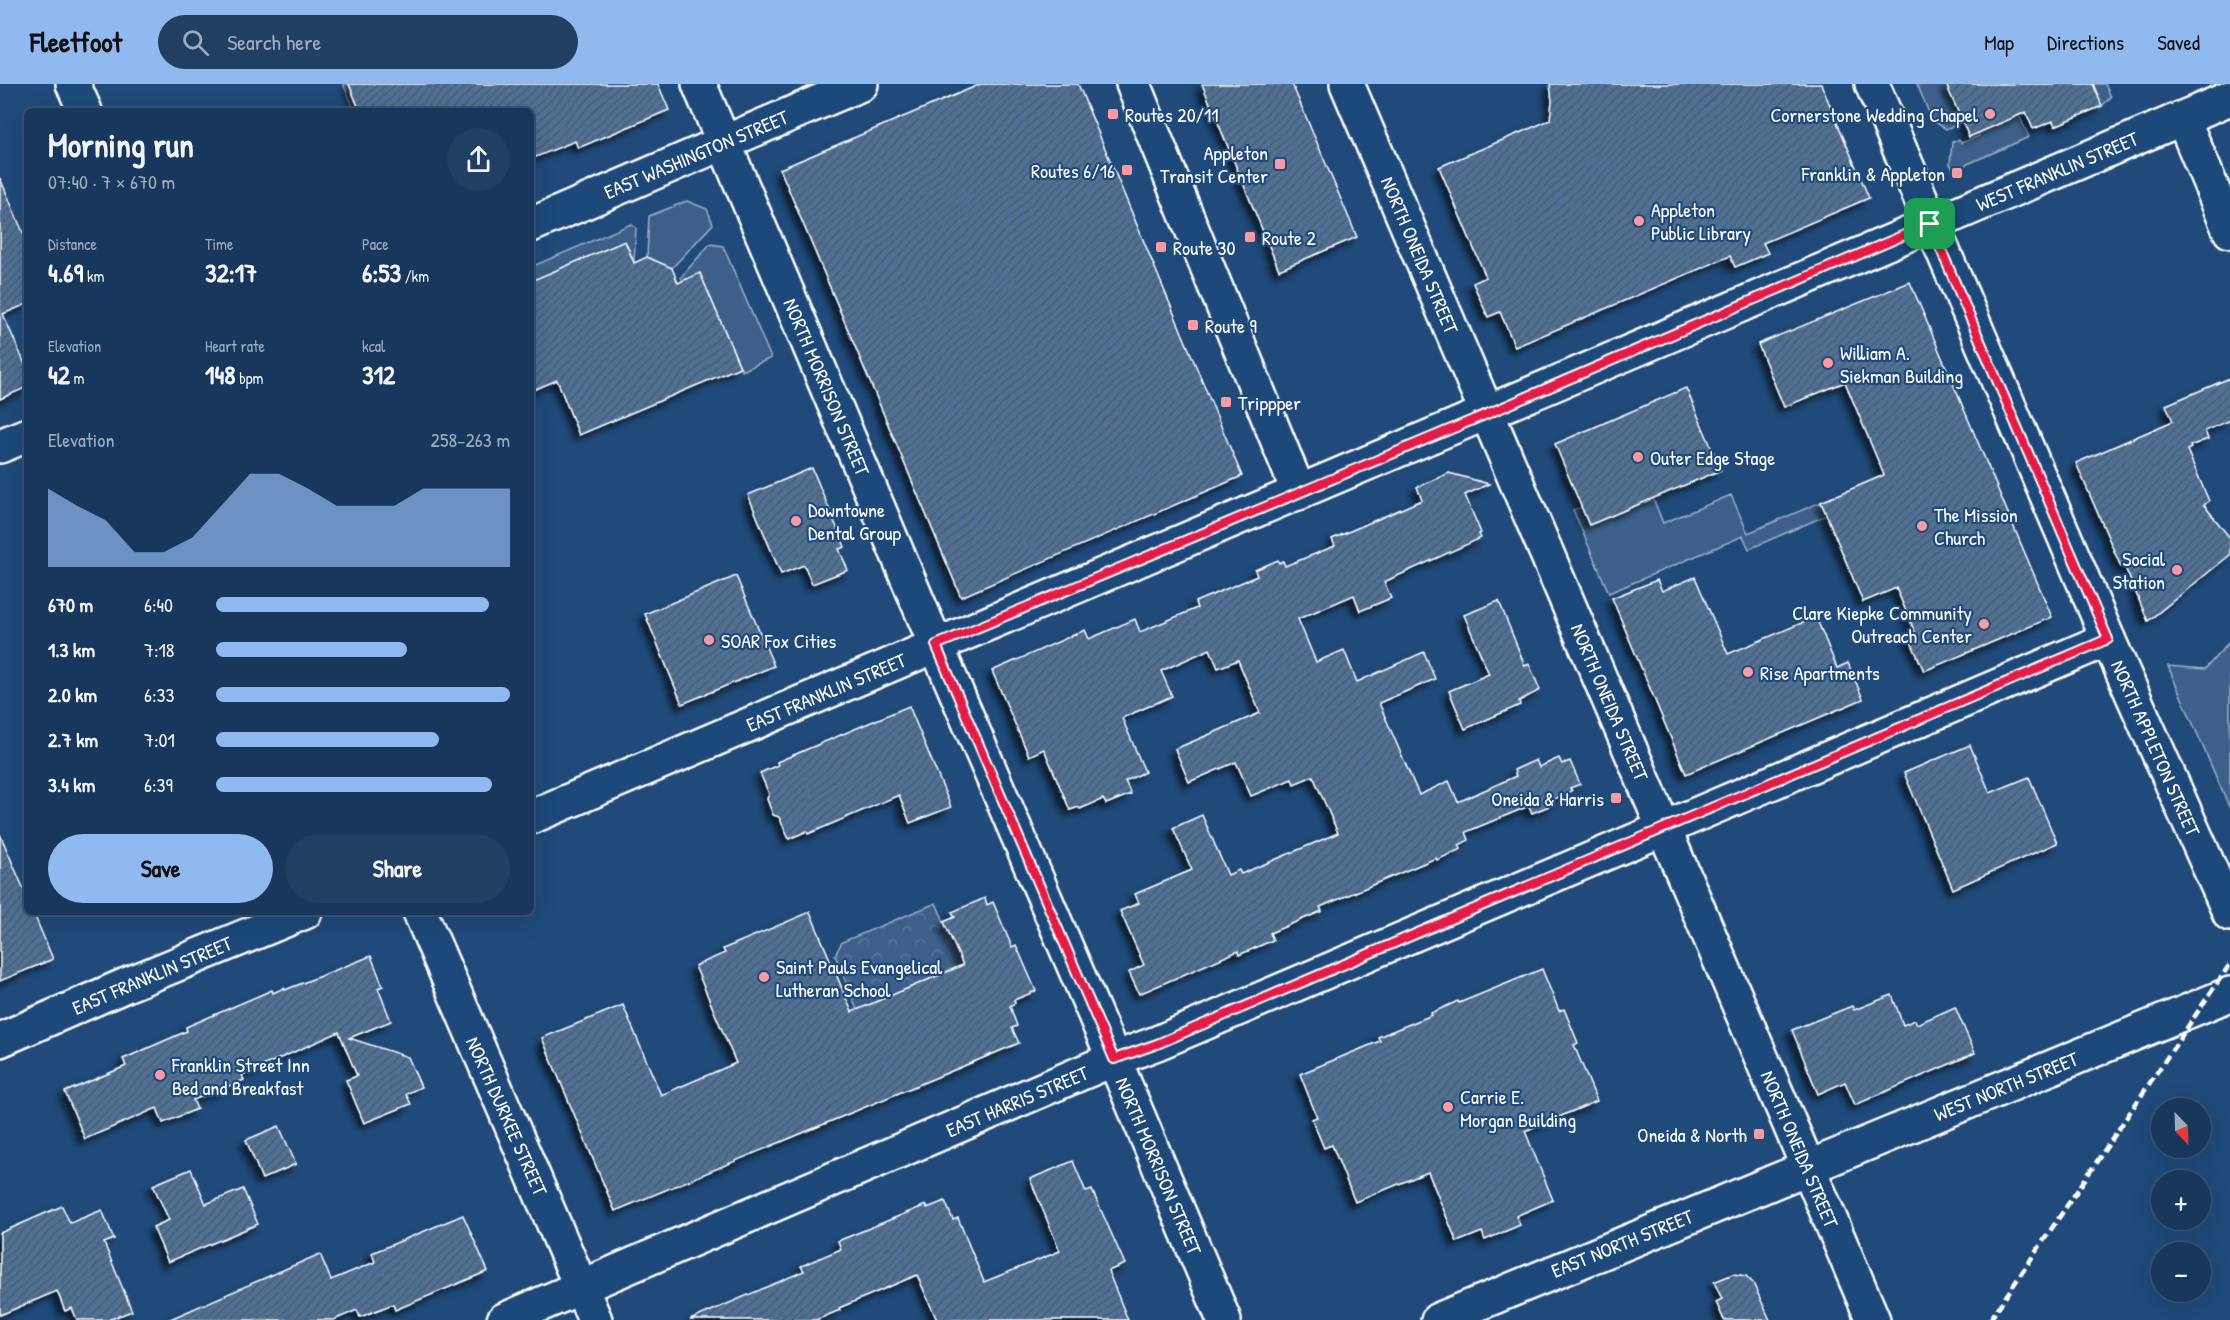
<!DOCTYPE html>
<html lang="en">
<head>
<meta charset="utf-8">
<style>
  body { margin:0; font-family:"Patrick Hand",sans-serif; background:#203f62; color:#f1f3f6; height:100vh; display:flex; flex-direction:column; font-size:22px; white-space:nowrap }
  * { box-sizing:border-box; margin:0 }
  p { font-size:20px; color:#9eacbb }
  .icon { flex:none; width:33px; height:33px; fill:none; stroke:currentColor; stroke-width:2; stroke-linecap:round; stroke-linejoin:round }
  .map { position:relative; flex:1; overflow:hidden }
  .side { position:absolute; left:24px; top:24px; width:510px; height:807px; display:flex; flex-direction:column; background:#17385c; border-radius:9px; box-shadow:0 6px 24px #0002,0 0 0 2px #365272 }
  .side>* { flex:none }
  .needle { width:39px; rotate:157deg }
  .buttons { position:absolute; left:2151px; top:1014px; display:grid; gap:12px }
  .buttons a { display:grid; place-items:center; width:60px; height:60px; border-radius:50%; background:#17385c; box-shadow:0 6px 24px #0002,0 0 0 2px #365272; font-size:30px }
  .pin { position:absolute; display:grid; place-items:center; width:51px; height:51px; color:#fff; margin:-26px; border-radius:12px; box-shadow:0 3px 9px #0006 }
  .round { display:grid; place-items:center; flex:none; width:63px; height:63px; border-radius:32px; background:#203f62 }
  .overview { display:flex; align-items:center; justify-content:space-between; height:102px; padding:0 24px }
  h1 { font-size:33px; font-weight:700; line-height:45px }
  .stats { display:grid; grid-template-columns:repeat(3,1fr); gap:9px; height:102px; padding:6px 24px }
  .stats div { display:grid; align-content:center }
  .stats b { font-size:26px; font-weight:700 }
  .stats small { font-size:16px; font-weight:400 }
  .stats p { font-size:16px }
  .chart { height:168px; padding:12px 24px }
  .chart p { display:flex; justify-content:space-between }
  .chart svg { width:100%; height:108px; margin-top:6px; fill:#90b9f0; opacity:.7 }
  .primary-button { display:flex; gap:12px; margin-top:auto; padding:12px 24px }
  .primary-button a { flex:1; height:69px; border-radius:36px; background:#90b9f0; color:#111; font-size:24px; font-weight:700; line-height:69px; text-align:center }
  .primary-button a+a { background:#203f62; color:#f1f3f6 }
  ul { padding:0 24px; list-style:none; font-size:20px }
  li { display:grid; grid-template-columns:96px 72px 1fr; align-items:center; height:45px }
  li i { height:15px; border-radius:8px; background:#90b9f0 }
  header { display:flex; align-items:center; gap:36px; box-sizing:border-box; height:84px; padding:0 30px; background:#90b9f0; color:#111 }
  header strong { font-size:28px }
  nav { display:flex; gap:33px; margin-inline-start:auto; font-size:21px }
  .search { width:420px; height:54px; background:#203f62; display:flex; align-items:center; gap:15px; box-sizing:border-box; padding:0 21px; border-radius:33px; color:#9eacbb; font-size:22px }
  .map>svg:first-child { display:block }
</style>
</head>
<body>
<header>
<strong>Fleetfoot</strong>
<div class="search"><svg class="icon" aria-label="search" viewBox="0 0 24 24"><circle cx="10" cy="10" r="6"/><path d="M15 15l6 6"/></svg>Search here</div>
<nav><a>Map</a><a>Directions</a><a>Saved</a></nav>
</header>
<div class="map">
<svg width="2230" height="1236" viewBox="0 0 2230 1236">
  <defs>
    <pattern id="park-crowns" width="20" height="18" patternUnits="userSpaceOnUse" patternTransform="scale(1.5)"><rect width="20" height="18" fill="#3c618b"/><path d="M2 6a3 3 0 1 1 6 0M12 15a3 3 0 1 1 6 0" fill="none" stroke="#59799c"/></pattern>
    <pattern id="building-hatch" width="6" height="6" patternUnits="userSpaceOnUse" patternTransform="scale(1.5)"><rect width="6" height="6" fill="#507197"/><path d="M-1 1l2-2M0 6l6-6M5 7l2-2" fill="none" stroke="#4e5b6a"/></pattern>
    <filter id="shadow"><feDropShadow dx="-5.5" dy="5.5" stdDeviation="3" flood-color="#0009"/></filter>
  </defs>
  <rect width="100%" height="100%" fill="#1f4a7a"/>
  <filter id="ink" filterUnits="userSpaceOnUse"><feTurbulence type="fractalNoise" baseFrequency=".0167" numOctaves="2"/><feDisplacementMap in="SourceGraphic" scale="12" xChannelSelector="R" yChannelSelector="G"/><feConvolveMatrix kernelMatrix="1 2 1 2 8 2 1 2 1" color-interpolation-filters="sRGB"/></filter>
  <g filter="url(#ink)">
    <!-- green -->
    <g fill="#3c618b" stroke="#9eb0c5" stroke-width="1.5">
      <polygon points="343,0 349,0 360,27 355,27"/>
      <polygon points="1917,0 1949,0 1963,38 1946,45 1932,36"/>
      <polygon points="2093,0 2105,0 2111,13 2102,22"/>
      <polygon points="2019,31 2029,53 1954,86 1950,80 1952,58 1959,56 1961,59 1979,52 1978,49"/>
      <polygon points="687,117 707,125 713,140 672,184 647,173 649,132"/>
      <polygon points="631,140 636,144 634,178 626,159 621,159 531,197 531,183"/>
      <polygon points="710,160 723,162 771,274 742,287 703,196 697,191 683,197 681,193"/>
      <polygon points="1731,411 1748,449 1821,418 1827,431 1749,465 1743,452 1609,509 1573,426 1582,423 1590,441 1653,414 1663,439"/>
      <polygon points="2230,557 2230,725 2168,582 2205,585"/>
    </g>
    <!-- park -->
    <polygon fill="url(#park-crowns)" stroke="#9eb0c5" stroke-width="1.5" points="936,819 963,881 857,926 835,871 842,858"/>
    <!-- building -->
    <g fill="url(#building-hatch)" stroke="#fff" stroke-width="1.5" filter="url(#shadow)">
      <polygon points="349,0 658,0 669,26 578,64 575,57 531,75 531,27 360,27"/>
      <polygon points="981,0 1078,0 1242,392 961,513 780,85"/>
      <polygon points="1202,0 1292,0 1357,153 1279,186"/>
      <polygon points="1550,0 1821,0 1869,114 1763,159 1768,169 1735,183 1730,172 1515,263 1500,228 1488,233 1473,199 1486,193 1439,83 1550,36 1552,17"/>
      <polygon points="1946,0 2093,0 2102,22 2055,42 2053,37 2033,45 2026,28 1969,53"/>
      <polygon points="0,94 27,158 27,220 3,230 27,285 27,303 0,315"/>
      <polygon points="625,157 634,179 647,173 672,184 678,199 700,189 740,283 579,351 557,296 531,307 531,197"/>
      <polygon points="1910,198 2052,533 1924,587 1908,551 1915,548 1896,504 1863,518 1821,418 1884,391 1845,298 1784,323 1758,260"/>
      <polygon points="2230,294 2230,336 2205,347 2208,355 2190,362 2191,364 2187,366 2209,417 2204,421 2230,454 2230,471 2148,537 2124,481 2121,483 2076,379 2173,337 2166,321"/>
      <polygon points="1686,304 1721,386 1589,441 1555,360"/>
      <polygon points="812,384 845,463 839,465 848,486 812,500 804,481 781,490 748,411"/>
      <polygon points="1449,389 1489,400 1465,411 1481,449 1479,450 1481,454 1384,498 1391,514 1360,527 1354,511 1298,535 1316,578 1344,566 1357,598 1424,568 1435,595 1379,619 1419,711 1449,697 1458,718 1516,692 1514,686 1536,676 1539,683 1559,674 1562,680 1570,677 1580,700 1570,704 1572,707 1552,716 1554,720 1532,729 1529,722 1466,748 1469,756 1459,761 1461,765 1437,776 1436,774 1320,823 1322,827 1270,849 1273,856 1239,871 1238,867 1139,910 1129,888 1144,881 1120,827 1139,819 1135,810 1192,786 1173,744 1202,731 1228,791 1239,786 1241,790 1338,749 1313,692 1294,700 1292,695 1251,712 1236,678 1189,698 1175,665 1260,629 1238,576 1218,584 1210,565 1161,587 1172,612 1122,634 1145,688 1125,697 1131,710 1106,720 1103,715 1080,725 1079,723 1070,726 1044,665 1029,672 992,587 1085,546 1089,555 1135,535 1140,548 1197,524 1195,518 1257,492 1255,486 1278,476 1279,479 1283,477 1285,482 1335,462 1332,455 1422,416 1417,403"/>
      <polygon points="736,492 774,582 682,620 645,530"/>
      <polygon points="1695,493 1728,570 1816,533 1837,584 1848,579 1863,615 1686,690 1612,514 1657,496 1662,507"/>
      <polygon points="1499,517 1525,582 1529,580 1540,606 1519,617 1520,621 1465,645 1449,607 1489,590 1464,531"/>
      <polygon points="909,622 951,723 910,739 899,711 808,750 807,747 789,755 779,733 773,731 767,715 769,710 760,689 778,681 777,678"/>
      <polygon points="1970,661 1990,709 2029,693 2057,759 1953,805 1904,689"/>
      <polygon points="0,750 27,813 27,828 33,828 53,875 0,897"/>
      <polygon points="985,814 987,821 993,818 1012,863 1016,861 1036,907 1014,916 1015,919 1010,922 1017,942 1012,944 1019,959 615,1127 542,954 623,921 661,1011 736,979 695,882 725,869 723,865 810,828 852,928 963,881 944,838 955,833 952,828"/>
      <polygon points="371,872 383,902 378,904 391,937 349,954 408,973 421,1003 406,1010 411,1020 364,1039 346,996 357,992 339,948 242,991 244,996 193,1016 197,1025 163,1039 157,1024 85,1055 65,1008 126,982 123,975 187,947 186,943 272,906 273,909 284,904 285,906"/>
      <polygon points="1542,885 1559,927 1564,925 1578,959 1574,961 1597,1017 1525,1047 1553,1116 1516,1132 1520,1141 1485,1156 1482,1148 1457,1158 1428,1088 1355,1118 1332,1061 1324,1064 1312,1035 1317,1033 1300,990 1380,957 1378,953 1432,931 1431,929 1458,917 1459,919"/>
      <polygon points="1892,911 1903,941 1915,936 1917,940 1955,923 1975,969 1855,1021 1845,998 1818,1010 1792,946 1852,922 1854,926"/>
      <polygon points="279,1042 296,1080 262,1095 246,1056"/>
      <polygon points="1073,1077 1086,1108 1092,1106 1125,1180 1108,1187 1128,1236 937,1236 917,1191 839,1224 840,1226 816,1236 690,1236 804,1187 801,1182 841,1165 838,1157 926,1121 927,1124 945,1117 953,1136 958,1134 984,1198 1060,1167 1030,1095"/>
      <polygon points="191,1085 206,1120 243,1105 258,1140 168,1178 153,1143 169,1136 153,1101"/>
      <polygon points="62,1122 70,1139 102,1126 114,1155 104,1159 132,1227 108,1236 77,1236 72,1224 65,1227 57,1207 0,1231 0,1149"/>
      <polygon points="463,1131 488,1187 395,1226 393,1220 360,1233 357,1226 334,1236 168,1236 320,1170 331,1196 375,1178 372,1169"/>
      <polygon points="1733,1190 1746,1192 1753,1199 1770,1236 1724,1236 1716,1218 1722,1215 1714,1198"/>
    </g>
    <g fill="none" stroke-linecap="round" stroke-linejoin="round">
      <defs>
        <g id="minor">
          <polyline points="73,0 85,27"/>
          <polyline points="1133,0 1299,409"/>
          <polyline points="2183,35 2230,147"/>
          <polyline points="531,141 861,0"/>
          <polyline points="0,362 27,351"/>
          <polyline points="531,733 2230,14"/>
          <polyline points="1665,744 2108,555"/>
          <polyline points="420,828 595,1236"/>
          <polyline points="0,956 126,901 305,828"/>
          <polyline points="504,1236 1114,975 1224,1236"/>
          <polyline points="1438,1236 2230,910"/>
        </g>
        <g id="major">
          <polyline points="699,0 936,561 1114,975 1157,959 1665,744"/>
          <polyline points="1347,0 1873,1236"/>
          <polyline points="1872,0 2108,555 2230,830"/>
        </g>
      </defs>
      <!-- minor casing -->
      <use href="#minor" stroke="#fff" stroke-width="38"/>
      <!-- major casing -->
      <use href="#major" stroke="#fff" stroke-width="38"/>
      <!-- minor -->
      <use href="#minor" stroke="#1f4a7a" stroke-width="33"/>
      <!-- major -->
      <use href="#major" stroke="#1f4a7a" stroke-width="33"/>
      <!-- rail -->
      <polyline stroke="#fff" stroke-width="4.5" stroke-dasharray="9 4.5" stroke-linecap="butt" points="1990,1236 2230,880"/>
    </g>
  </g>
  <g fill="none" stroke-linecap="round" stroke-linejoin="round" filter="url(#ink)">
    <defs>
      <polygon id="route" points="1930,140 2108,555 1157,960 1114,975 936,561 1487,330"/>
    </defs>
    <!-- route casing -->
    <use href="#route" stroke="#fff" stroke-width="12"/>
    <!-- route -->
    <use href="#route" stroke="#e11d48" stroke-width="8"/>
  </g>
  <!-- markers -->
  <g fill="#ff9aa2" stroke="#1f4a7a" stroke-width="2">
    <rect x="1107" y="24" width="12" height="12" rx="3"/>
    <circle cx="1990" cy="30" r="6"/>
    <rect x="1274" y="74" width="12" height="12" rx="3"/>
    <rect x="1121" y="80" width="12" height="12" rx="3"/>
    <rect x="1951" y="83" width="12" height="12" rx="3"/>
    <circle cx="1639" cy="137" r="6"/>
    <rect x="1244" y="147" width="12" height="12" rx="3"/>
    <rect x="1155" y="157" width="12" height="12" rx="3"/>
    <rect x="1187" y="235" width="12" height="12" rx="3"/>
    <circle cx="1828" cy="279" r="6"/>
    <rect x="1220" y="312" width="12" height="12" rx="3"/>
    <circle cx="1638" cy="373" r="6"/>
    <circle cx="796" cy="437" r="6"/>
    <circle cx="1922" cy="442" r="6"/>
    <circle cx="2177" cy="486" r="6"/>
    <circle cx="1984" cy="540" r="6"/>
    <circle cx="709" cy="556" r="6"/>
    <circle cx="1748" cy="588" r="6"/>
    <rect x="1610" y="708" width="12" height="12" rx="3"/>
    <circle cx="764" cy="893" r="6"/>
    <circle cx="160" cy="991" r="6"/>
    <circle cx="1448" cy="1023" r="6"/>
    <rect x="1753" y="1044" width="12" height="12" rx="3"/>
  </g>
  <g text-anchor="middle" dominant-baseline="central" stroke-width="4.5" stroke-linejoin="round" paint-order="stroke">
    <!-- poi labels -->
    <g font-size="20" fill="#fff" stroke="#1f4a7a" text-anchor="start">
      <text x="1125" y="30">Routes 20/11</text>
      <text x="1978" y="30" text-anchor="end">Cornerstone Wedding Chapel</text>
      <text x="1268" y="68" text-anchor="end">Appleton<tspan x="1268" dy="23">Transit Center</tspan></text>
      <text x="1115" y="86" text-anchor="end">Routes 6/16</text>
      <text x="1945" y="89" text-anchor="end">Franklin &amp; Appleton</text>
      <text x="1651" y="125">Appleton<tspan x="1651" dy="23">Public Library</tspan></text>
      <text x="1262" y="153">Route 2</text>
      <text x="1173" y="163">Route 30</text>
      <text x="1205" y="241">Route 9</text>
      <text x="1840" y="268">William A.<tspan x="1840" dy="23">Siekman Building</tspan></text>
      <text x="1238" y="318">Trippper</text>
      <text x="1650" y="373">Outer Edge Stage</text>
      <text x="808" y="425">Downtowne<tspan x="808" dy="23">Dental Group</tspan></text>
      <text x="1934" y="430">The Mission<tspan x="1934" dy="23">Church</tspan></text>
      <text x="2165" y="474" text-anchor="end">Social<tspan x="2165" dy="23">Station</tspan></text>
      <text x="1972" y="528" text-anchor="end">Clare Kiepke Community<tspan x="1972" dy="23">Outreach Center</tspan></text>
      <text x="721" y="556">SOAR Fox Cities</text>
      <text x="1760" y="588">Rise Apartments</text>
      <text x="1604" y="714" text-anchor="end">Oneida &amp; Harris</text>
      <text x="776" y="882">Saint Pauls Evangelical<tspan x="776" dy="23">Lutheran School</tspan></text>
      <text x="172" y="980">Franklin Street Inn<tspan x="172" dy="23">Bed and Breakfast</tspan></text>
      <text x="1460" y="1012">Carrie E.<tspan x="1460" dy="23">Morgan Building</tspan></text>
      <text x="1747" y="1050" text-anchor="end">Oneida &amp; North</text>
    </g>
    <!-- street labels -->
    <g font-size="20" fill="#fff" stroke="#1f4a7a">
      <text transform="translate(696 70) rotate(-23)">EAST WASHINGTON STREET</text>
      <text transform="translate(2057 87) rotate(-23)">WEST FRANKLIN STREET</text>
      <text transform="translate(1420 171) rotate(67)">NORTH ONEIDA STREET</text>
      <text transform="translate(827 303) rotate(67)">NORTH MORRISON STREET</text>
      <text transform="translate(826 608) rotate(-23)">EAST FRANKLIN STREET</text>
      <text transform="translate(1610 618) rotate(67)">NORTH ONEIDA STREET</text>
      <text transform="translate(2156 664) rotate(66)">NORTH APPLETON STREET</text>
      <text transform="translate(152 891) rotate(-23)">EAST FRANKLIN STREET</text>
      <text transform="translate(2006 1002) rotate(-22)">WEST NORTH STREET</text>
      <text transform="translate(1017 1017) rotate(-23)">EAST HARRIS STREET</text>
      <text transform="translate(507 1032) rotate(66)">NORTH DURKEE STREET</text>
      <text transform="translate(1800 1065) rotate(67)">NORTH ONEIDA STREET</text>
      <text transform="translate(1159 1082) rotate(67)">NORTH MORRISON STREET</text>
      <text transform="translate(1622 1159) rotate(-22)">EAST NORTH STREET</text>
    </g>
  </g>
</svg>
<div class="buttons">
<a><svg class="needle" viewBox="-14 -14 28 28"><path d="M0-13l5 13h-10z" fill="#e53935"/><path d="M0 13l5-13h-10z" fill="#9eacbb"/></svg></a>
<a>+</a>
<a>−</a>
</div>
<div class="pin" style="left:1930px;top:140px;background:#1e9e55"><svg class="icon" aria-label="arrive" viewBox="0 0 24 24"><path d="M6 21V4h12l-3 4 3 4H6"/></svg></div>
<section class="side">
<div class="overview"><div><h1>Morning run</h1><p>07:40 · 7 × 670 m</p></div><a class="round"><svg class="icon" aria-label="share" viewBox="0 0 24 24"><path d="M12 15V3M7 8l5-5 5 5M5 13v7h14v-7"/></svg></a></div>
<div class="stats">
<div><p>Distance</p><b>4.69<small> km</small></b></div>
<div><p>Time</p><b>32:17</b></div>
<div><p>Pace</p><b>6:53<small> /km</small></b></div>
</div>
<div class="stats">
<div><p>Elevation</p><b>42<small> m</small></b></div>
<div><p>Heart rate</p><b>148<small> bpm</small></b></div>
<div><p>kcal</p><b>312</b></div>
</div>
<div class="chart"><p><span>Elevation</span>258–263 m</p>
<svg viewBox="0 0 160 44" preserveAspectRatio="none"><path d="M0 44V12L10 19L20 25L30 38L40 38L50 32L60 19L70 6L80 6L90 12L100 19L110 19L120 19L130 12L140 12L150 12L160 12V44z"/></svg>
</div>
<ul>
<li><b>670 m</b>6:40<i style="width:93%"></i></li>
<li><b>1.3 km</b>7:18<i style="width:65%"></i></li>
<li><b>2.0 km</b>6:33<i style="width:100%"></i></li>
<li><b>2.7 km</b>7:01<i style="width:76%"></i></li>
<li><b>3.4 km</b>6:39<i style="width:94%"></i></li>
</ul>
<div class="primary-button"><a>Save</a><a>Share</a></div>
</section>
</div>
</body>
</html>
